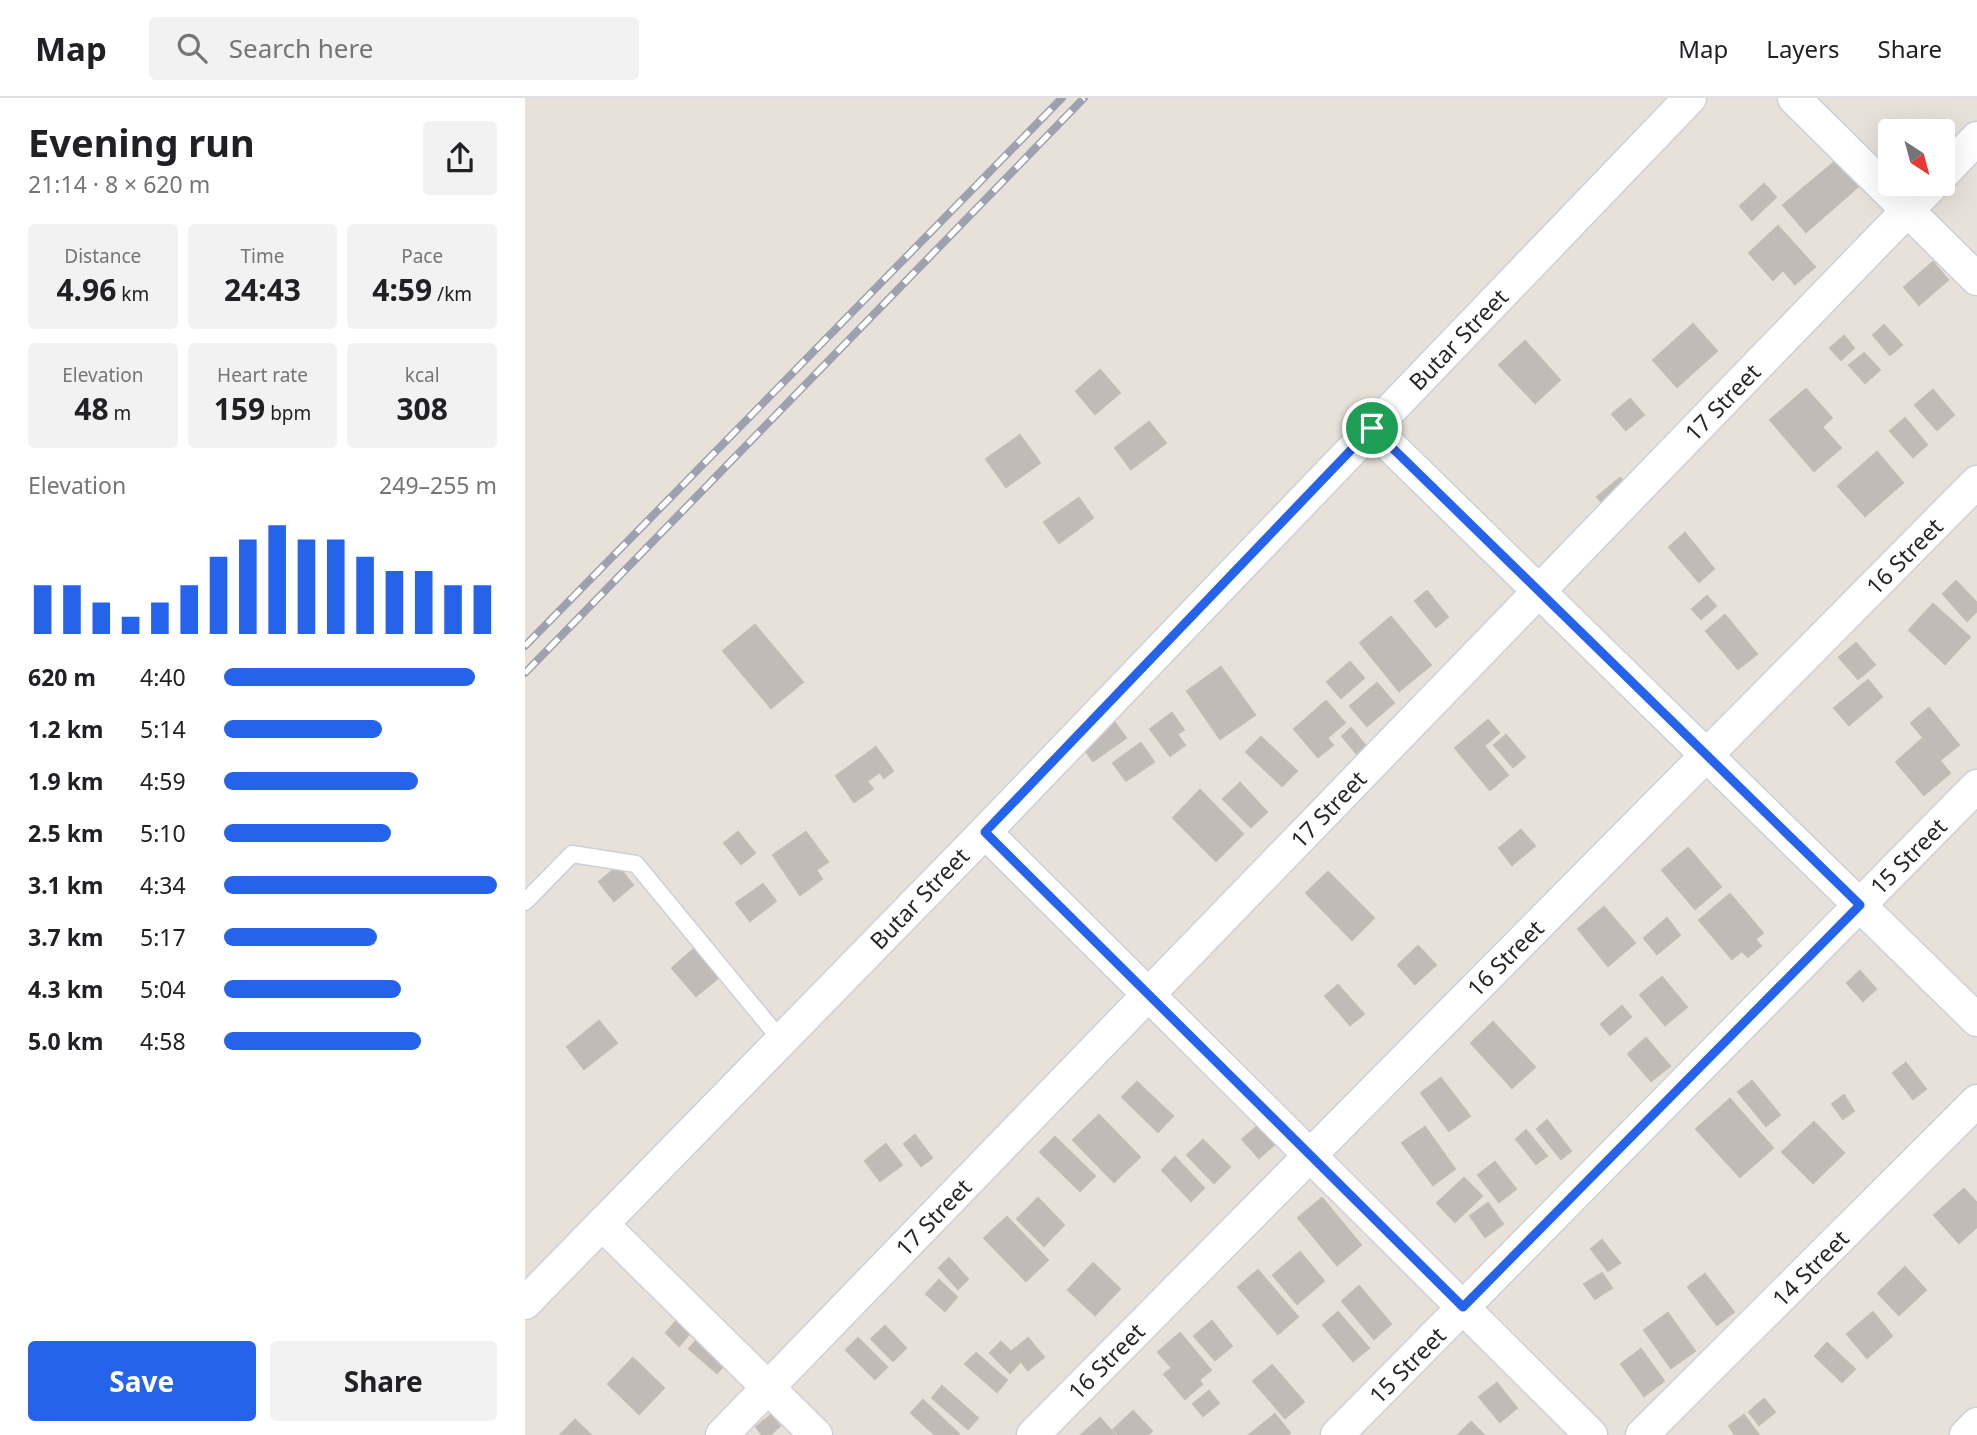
<!DOCTYPE html>
<html lang="en">
<head>
<meta charset="utf-8">
<style>
  body { margin:0; font-family:"Noto Sans",sans-serif; background:#f2f2f2; color:#202124; height:100vh; display:flex; flex-direction:column; font-size:26px; white-space:nowrap }
  * { box-sizing:border-box; margin:0 }
  p { font-size:23px; color:#757577 }
  .icon { flex:none; width:38px; height:38px; fill:none; stroke:currentColor; stroke-width:2; stroke-linecap:round; stroke-linejoin:round }
  .map { position:relative; flex:1; overflow:hidden }
  .side { display:flex; flex-direction:column; background:#fff; width:525px }
  .side>* { flex:none }
  .needle { width:46px; rotate:144deg }
  .controls { position:absolute; left:1353px; top:21px; display:grid; gap:14px }
  .controls a { display:grid; place-items:center; width:77px; height:77px; border-radius:7px; background:#fff; box-shadow:0 7px 28px #0002; font-size:35px }
  .pin { position:absolute; display:grid; place-items:center; width:60px; height:60px; color:#fff; margin:-30px; border:4px solid #fff; border-radius:50%; box-shadow:0 2px 7px #0007 }
  .round { display:grid; place-items:center; flex:none; width:74px; height:74px; border-radius:7px; background:#f2f2f2 }
  .summary { display:flex; align-items:center; justify-content:space-between; height:119px; padding:0 28px }
  h1 { font-size:38px; font-weight:700; line-height:52px }
  .figures { display:grid; grid-template-columns:repeat(3,1fr); gap:10px; height:119px; padding:7px 28px }
  .figures div { display:grid; align-content:center; border-radius:7px; background:#f2f2f2; text-align:center }
  .figures b { font-size:30px; font-weight:700 }
  .figures small { font-size:19px; font-weight:400 }
  .figures p { font-size:19px }
  .chart { height:196px; padding:14px 28px }
  .chart p { display:flex; justify-content:space-between }
  .chart svg { width:100%; height:126px; margin-top:7px; stroke:#2563eb; stroke-width:6 }
  .action { display:flex; gap:14px; margin-top:auto; padding:14px 28px }
  .action a { flex:1; height:80px; border-radius:7px; background:#2563eb; color:#fff; font-size:28px; font-weight:700; line-height:80px; text-align:center }
  .action a+a { background:#f2f2f2; color:#202124 }
  ul { padding:0 28px; list-style:none; font-size:23px }
  li { display:grid; grid-template-columns:112px 84px 1fr; align-items:center; height:52px }
  li i { height:18px; border-radius:9px; background:#2563eb }
  header { display:flex; align-items:center; gap:42px; box-sizing:border-box; height:98px; padding:0 35px; background:#fff; border-bottom:2px solid #e0e0e0 }
  header strong { font-size:33px }
  nav { display:flex; gap:38px; margin-inline-start:auto; font-size:24px }
  .search { width:490px; height:63px; background:#f2f2f2; display:flex; align-items:center; gap:18px; box-sizing:border-box; padding:0 24px; border-radius:7px; color:#757577; font-size:26px }
  main { display:flex; flex:1; min-height:0 }
  .map>svg:first-child { display:block }
</style>
</head>
<body>
<header>
<strong>Map</strong>
<div class="search"><svg class="icon" aria-label="search" viewBox="0 0 24 24"><circle cx="10" cy="10" r="6"/><path d="M15 15l6 6"/></svg>Search here</div>
<nav><a>Map</a><a>Layers</a><a>Share</a></nav>
</header>
<main>
<section class="side">
<div class="summary"><div><h1>Evening run</h1><p>21:14 · 8 × 620 m</p></div><a class="round"><svg class="icon" aria-label="share" viewBox="0 0 24 24"><path d="M12 15V3M7 8l5-5 5 5M5 13v7h14v-7"/></svg></a></div>
<div class="figures">
<div><p>Distance</p><b>4.96<small> km</small></b></div>
<div><p>Time</p><b>24:43</b></div>
<div><p>Pace</p><b>4:59<small> /km</small></b></div>
</div>
<div class="figures">
<div><p>Elevation</p><b>48<small> m</small></b></div>
<div><p>Heart rate</p><b>159<small> bpm</small></b></div>
<div><p>kcal</p><b>308</b></div>
</div>
<div class="chart"><p><span>Elevation</span>249–255 m</p>
<svg viewBox="0 0 160 44" preserveAspectRatio="none"><path d="M5 44V27M15 44V27M25 44V33M35 44V38M45 44V33M55 44V27M65 44V17M75 44V11M85 44V6M95 44V11M105 44V11M115 44V17M125 44V22M135 44V22M145 44V27M155 44V27"/></svg>
</div>
<ul>
<li><b>620 m</b>4:40<i style="width:92%"></i></li>
<li><b>1.2 km</b>5:14<i style="width:58%"></i></li>
<li><b>1.9 km</b>4:59<i style="width:71%"></i></li>
<li><b>2.5 km</b>5:10<i style="width:61%"></i></li>
<li><b>3.1 km</b>4:34<i style="width:100%"></i></li>
<li><b>3.7 km</b>5:17<i style="width:56%"></i></li>
<li><b>4.3 km</b>5:04<i style="width:65%"></i></li>
<li><b>5.0 km</b>4:58<i style="width:72%"></i></li>
</ul>
<div class="action"><a>Save</a><a>Share</a></div>
</section>
<div class="map">
<svg width="1452" height="1337" viewBox="0 0 1452 1337">
  <rect width="100%" height="100%" fill="#e8e1d9"/>
  <!-- building -->
  <g fill="#c0bbb6" stroke="#c3bcb3" stroke-width="2">
    <polygon points="1313,61 1335,87 1281,134 1258,107"/>
    <polygon points="1239,86 1251,99 1227,122 1215,108"/>
    <polygon points="1253,128 1290,169 1270,186 1258,172 1248,182 1224,155"/>
    <polygon points="1408,164 1423,182 1394,207 1379,189"/>
    <polygon points="1168,226 1192,253 1152,289 1128,262"/>
    <polygon points="1359,227 1377,247 1365,257 1348,237"/>
    <polygon points="1319,238 1329,250 1316,262 1305,250"/>
    <polygon points="1000,243 1035,282 1010,305 974,267"/>
    <polygon points="1339,255 1355,272 1340,285 1324,267"/>
    <polygon points="575,272 595,295 570,316 551,293"/>
    <polygon points="1281,291 1307,320 1297,329 1316,350 1289,373 1245,322"/>
    <polygon points="1408,292 1429,317 1412,332 1390,307"/>
    <polygon points="1105,301 1119,317 1101,332 1087,316"/>
    <polygon points="1380,320 1402,347 1388,359 1365,333"/>
    <polygon points="624,324 641,345 606,371 590,350"/>
    <polygon points="495,337 515,365 481,389 461,361"/>
    <polygon points="1352,354 1378,385 1340,418 1313,388"/>
    <polygon points="1095,380 1104,390 1081,410 1072,399"/>
    <polygon points="554,400 568,420 534,445 519,424"/>
    <polygon points="1160,435 1189,471 1174,484 1144,449"/>
    <polygon points="1431,483 1452,505 1452,513 1442,523 1418,496"/>
    <polygon points="902,493 923,519 911,529 890,503"/>
    <polygon points="1182,498 1191,508 1176,521 1167,511"/>
    <polygon points="1408,506 1445,539 1420,566 1384,532"/>
    <polygon points="1200,517 1232,556 1213,571 1181,533"/>
    <polygon points="866,519 906,567 874,593 835,545"/>
    <polygon points="230,527 278,584 246,610 198,553"/>
    <polygon points="1331,545 1350,567 1333,581 1314,559"/>
    <polygon points="825,564 839,580 816,600 802,584"/>
    <polygon points="696,569 730,617 695,641 662,593"/>
    <polygon points="1343,582 1357,599 1324,627 1309,610"/>
    <polygon points="852,585 869,605 842,628 825,608"/>
    <polygon points="801,603 820,625 802,640 808,647 793,659 769,631"/>
    <polygon points="1404,610 1434,647 1416,661 1386,625"/>
    <polygon points="647,615 659,632 652,636 660,647 645,658 625,631"/>
    <polygon points="588,622 601,640 568,663 555,645"/>
    <polygon points="963,622 974,635 959,648 983,677 965,692 930,650"/>
    <polygon points="826,630 845,653 836,661 817,638"/>
    <polygon points="981,637 1000,659 988,669 969,647"/>
    <polygon points="736,639 772,673 757,688 721,654"/>
    <polygon points="1397,641 1425,675 1399,697 1371,664"/>
    <polygon points="616,645 629,664 601,683 588,665"/>
    <polygon points="351,649 368,673 359,680 355,674 342,683 348,691 329,704 311,678"/>
    <polygon points="715,685 742,714 726,729 698,701"/>
    <polygon points="675,692 718,736 691,763 648,720"/>
    <polygon points="996,732 1010,748 987,767 974,750"/>
    <polygon points="213,734 230,755 216,766 199,745"/>
    <polygon points="281,734 303,764 291,772 297,781 275,797 248,757"/>
    <polygon points="1163,750 1196,789 1170,811 1137,772"/>
    <polygon points="93,768 108,787 89,803 74,784"/>
    <polygon points="803,774 849,820 827,842 781,795"/>
    <polygon points="238,786 251,803 225,823 211,805"/>
    <polygon points="1205,796 1238,835 1230,841 1236,848 1223,859 1217,853 1207,861 1174,822"/>
    <polygon points="1079,809 1110,845 1083,868 1053,831"/>
    <polygon points="1142,820 1155,837 1132,856 1119,840"/>
    <polygon points="893,848 911,867 890,886 873,867"/>
    <polygon points="169,851 193,880 171,898 147,870"/>
    <polygon points="1335,873 1351,891 1338,903 1322,885"/>
    <polygon points="1137,879 1162,909 1140,927 1115,897"/>
    <polygon points="813,887 839,916 825,927 800,898"/>
    <polygon points="1097,908 1106,919 1085,937 1076,926"/>
    <polygon points="74,923 92,945 59,971 42,949"/>
    <polygon points="968,924 1010,969 987,990 946,945"/>
    <polygon points="1121,940 1145,968 1126,983 1103,956"/>
    <polygon points="1381,965 1401,991 1388,1001 1368,975"/>
    <polygon points="916,980 945,1018 924,1033 896,995"/>
    <polygon points="1227,983 1255,1017 1241,1028 1213,994"/>
    <polygon points="612,984 648,1018 633,1034 597,999"/>
    <polygon points="1319,997 1329,1013 1318,1021 1307,1006"/>
    <polygon points="1205,1001 1248,1050 1215,1079 1171,1031"/>
    <polygon points="574,1017 615,1059 589,1084 548,1042"/>
    <polygon points="1022,1022 1046,1053 1036,1061 1012,1031"/>
    <polygon points="1289,1024 1319,1055 1288,1085 1257,1054"/>
    <polygon points="734,1027 750,1046 734,1060 717,1041"/>
    <polygon points="900,1029 930,1071 908,1087 877,1045"/>
    <polygon points="1001,1032 1022,1058 1011,1066 991,1041"/>
    <polygon points="390,1037 407,1060 396,1068 379,1046"/>
    <polygon points="530,1039 570,1078 555,1093 515,1054"/>
    <polygon points="678,1042 705,1069 689,1085 662,1057"/>
    <polygon points="361,1046 377,1067 355,1083 340,1063"/>
    <polygon points="650,1059 679,1090 666,1103 637,1072"/>
    <polygon points="970,1064 991,1091 974,1104 953,1077"/>
    <polygon points="939,1080 957,1098 930,1124 912,1105"/>
    <polygon points="1439,1091 1452,1105 1452,1129 1434,1145 1409,1117"/>
    <polygon points="513,1100 539,1127 519,1148 492,1121"/>
    <polygon points="797,1100 836,1147 812,1167 773,1120"/>
    <polygon points="963,1105 978,1126 960,1139 945,1118"/>
    <polygon points="482,1119 523,1162 501,1183 459,1140"/>
    <polygon points="1077,1142 1095,1165 1083,1173 1066,1151"/>
    <polygon points="775,1154 799,1183 772,1206 748,1177"/>
    <polygon points="424,1160 443,1181 433,1191 414,1170"/>
    <polygon points="568,1165 595,1191 570,1217 543,1192"/>
    <polygon points="1380,1169 1401,1192 1374,1217 1353,1195"/>
    <polygon points="733,1172 773,1219 753,1236 713,1189"/>
    <polygon points="1077,1175 1087,1190 1070,1201 1059,1186"/>
    <polygon points="1180,1176 1209,1214 1192,1227 1163,1189"/>
    <polygon points="414,1182 432,1199 420,1213 401,1196"/>
    <polygon points="834,1188 866,1226 849,1241 817,1203"/>
    <polygon points="813,1214 844,1250 828,1263 798,1227"/>
    <polygon points="1348,1214 1367,1238 1342,1260 1322,1236"/>
    <polygon points="1143,1215 1170,1253 1146,1270 1119,1232"/>
    <polygon points="151,1223 165,1235 154,1248 141,1235"/>
    <polygon points="687,1223 707,1248 690,1262 669,1238"/>
    <polygon points="360,1228 381,1250 368,1263 346,1241"/>
    <polygon points="655,1235 686,1272 674,1282 677,1286 660,1301 639,1276 647,1270 633,1254"/>
    <polygon points="175,1238 203,1263 192,1275 164,1251"/>
    <polygon points="333,1240 362,1269 350,1281 321,1252"/>
    <polygon points="503,1240 519,1259 503,1272 487,1253"/>
    <polygon points="476,1244 496,1263 485,1275 465,1255"/>
    <polygon points="1302,1245 1330,1271 1317,1284 1290,1258"/>
    <polygon points="1116,1251 1139,1283 1119,1298 1096,1266"/>
    <polygon points="451,1255 482,1282 472,1294 440,1266"/>
    <polygon points="108,1260 139,1290 114,1316 83,1286"/>
    <polygon points="747,1267 779,1304 760,1320 728,1283"/>
    <polygon points="972,1285 992,1310 975,1324 954,1299"/>
    <polygon points="417,1288 453,1320 443,1331 407,1300"/>
    <polygon points="684,1293 694,1305 678,1318 668,1306"/>
    <polygon points="1239,1301 1250,1314 1234,1327 1224,1314"/>
    <polygon points="398,1302 434,1336 433,1337 410,1337 386,1315"/>
    <polygon points="608,1313 627,1333 623,1337 594,1337 588,1332"/>
    <polygon points="750,1316 765,1335 763,1337 724,1337"/>
    <polygon points="246,1317 255,1328 245,1337 237,1337 231,1329"/>
    <polygon points="1219,1317 1234,1337 1210,1337 1204,1328"/>
    <polygon points="575,1320 590,1337 556,1337"/>
    <polygon points="50,1322 66,1337 35,1337"/>
    <polygon points="946,1324 959,1337 933,1337"/>
  </g>
  <g fill="none" stroke-linecap="round" stroke-linejoin="round">
    <defs>
      <polyline id="service" points="0,804 47,756 111,766 246,930"/>
      <g id="minor">
        <polyline points="1269,0 1452,181"/>
        <polyline points="1418,76 1452,40"/>
        <polyline points="847,330 1452,922"/>
        <polyline points="460,734 1066,1337"/>
        <polyline points="77,1126 291,1337"/>
        <polyline points="0,1205 460,734 1165,0"/>
        <polyline points="197,1337 1408,86"/>
        <polyline points="508,1337 1452,384"/>
        <polyline points="812,1337 1452,688"/>
        <polyline points="1117,1337 1452,1003"/>
        <polyline points="1441,1337 1452,1326"/>
      </g>
    </defs>
    <!-- service casing -->
    <use href="#service" stroke="#ccd0da" stroke-width="19"/>
    <!-- minor casing -->
    <use href="#minor" stroke="#ccd0da" stroke-width="35"/>
    <!-- service -->
    <use href="#service" stroke="#fff" stroke-width="16"/>
    <!-- minor -->
    <use href="#minor" stroke="#fff" stroke-width="32"/>
    <defs>
      <g id="rail">
        <polyline points="0,548 537,0"/>
        <polyline points="0,575 559,0"/>
      </g>
    </defs>
    <!-- rail casing -->
    <use href="#rail" stroke="#9da1af" stroke-width="8"/>
    <!-- rail -->
    <use href="#rail" stroke="#fff" stroke-width="5" stroke-dasharray="16" stroke-linecap="butt"/>
  </g>
  <g fill="none" stroke-linecap="round" stroke-linejoin="round">
    <defs>
      <polygon id="route" points="847,330 1335,807 938,1209 460,734"/>
    </defs>
    <!-- route casing -->
    <use href="#route" stroke="#fff" stroke-width="14"/>
    <!-- route -->
    <use href="#route" stroke="#2563eb" stroke-width="9"/>
  </g>
  <g text-anchor="middle" dominant-baseline="central" stroke-width="7" stroke-linejoin="round" paint-order="stroke">
    <!-- street labels -->
    <g font-size="23" fill="#272727" stroke="#fff">
      <text transform="translate(933 241) rotate(-46)">Butar Street</text>
      <text transform="translate(1197 304) rotate(-46)">17 Street</text>
      <text transform="translate(1379 458) rotate(-45)">16 Street</text>
      <text transform="translate(803 711) rotate(-46)">17 Street</text>
      <text transform="translate(1383 758) rotate(-45)">15 Street</text>
      <text transform="translate(394 800) rotate(-46)">Butar Street</text>
      <text transform="translate(980 860) rotate(-45)">16 Street</text>
      <text transform="translate(408 1119) rotate(-46)">17 Street</text>
      <text transform="translate(1285 1170) rotate(-45)">14 Street</text>
      <text transform="translate(581 1263) rotate(-45)">16 Street</text>
      <text transform="translate(882 1267) rotate(-45)">15 Street</text>
    </g>
  </g>
</svg>
<div class="controls">
<a><svg class="needle" viewBox="-14 -14 28 28"><path d="M0-13l5 13h-10z" fill="#e53935"/><path d="M0 13l5-13h-10z" fill="#757577"/></svg></a>
</div>
<div class="pin" style="left:847px;top:330px;background:#1e9e55"><svg class="icon" aria-label="arrive" viewBox="0 0 24 24"><path d="M6 21V4h12l-3 4 3 4H6"/></svg></div>
</div>
</main>
</body>
</html>
